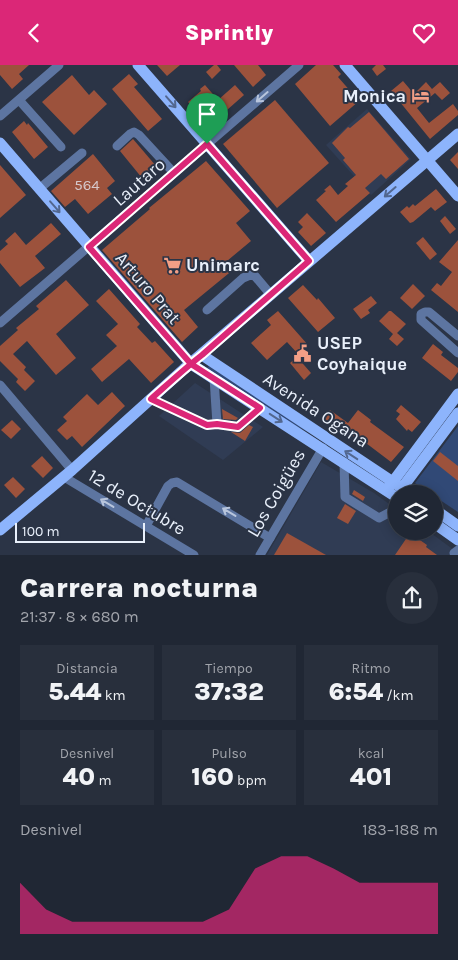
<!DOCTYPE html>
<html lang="es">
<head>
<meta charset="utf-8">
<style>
  body { margin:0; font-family:Karla,sans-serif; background:#282f3c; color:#f1f3f6; height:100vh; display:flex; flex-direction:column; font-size:19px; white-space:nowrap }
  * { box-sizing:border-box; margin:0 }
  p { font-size:16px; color:#a2a5ac }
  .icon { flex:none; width:28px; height:28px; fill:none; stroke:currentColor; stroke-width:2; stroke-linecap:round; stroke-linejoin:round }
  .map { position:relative; height:490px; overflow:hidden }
  .details { display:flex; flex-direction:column; background:#202734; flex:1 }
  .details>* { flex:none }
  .buttons { position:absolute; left:388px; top:420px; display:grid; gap:10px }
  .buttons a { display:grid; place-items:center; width:55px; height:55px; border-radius:50%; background:#202734; box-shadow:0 2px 12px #0003,0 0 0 1px #3d444f; font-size:25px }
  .scale { position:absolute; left:15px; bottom:12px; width:130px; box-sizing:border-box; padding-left:5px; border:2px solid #e9f0fb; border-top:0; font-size:14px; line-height:18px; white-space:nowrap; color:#e9f0fb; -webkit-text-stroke:4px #2b3446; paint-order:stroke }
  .pin { position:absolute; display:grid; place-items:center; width:42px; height:42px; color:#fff; margin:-51px -21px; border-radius:50% 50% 50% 0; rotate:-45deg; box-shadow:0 0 5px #0007 }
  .pin .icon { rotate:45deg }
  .round { display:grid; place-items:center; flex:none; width:52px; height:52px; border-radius:26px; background:#282f3c }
  .headline { display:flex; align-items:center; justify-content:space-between; height:85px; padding:0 20px }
  h1 { font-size:28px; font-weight:800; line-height:38px }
  .figures { display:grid; grid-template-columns:repeat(3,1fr); gap:8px; height:85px; padding:5px 20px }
  .figures div { display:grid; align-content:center; border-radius:0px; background:#282f3c; text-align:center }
  .figures b { font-size:25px; font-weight:800 }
  .figures small { font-size:14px; font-weight:400 }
  .figures p { font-size:14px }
  .chart { height:140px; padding:10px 20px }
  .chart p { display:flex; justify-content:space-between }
  .chart svg { width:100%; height:90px; margin-top:5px; fill:#db2777; opacity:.7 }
  header { display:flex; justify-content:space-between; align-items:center; height:65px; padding:0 20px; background:#db2777; color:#fff; font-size:22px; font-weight:800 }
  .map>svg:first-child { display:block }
</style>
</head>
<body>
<header><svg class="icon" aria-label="back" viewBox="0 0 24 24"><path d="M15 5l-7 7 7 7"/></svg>Sprintly<svg class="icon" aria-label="heart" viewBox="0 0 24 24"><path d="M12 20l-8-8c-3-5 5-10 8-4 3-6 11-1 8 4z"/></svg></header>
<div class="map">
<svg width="458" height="490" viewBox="0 0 458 490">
  <rect width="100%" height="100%" fill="#2b3446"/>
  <!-- built -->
  <g fill="#303c54">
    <polygon points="367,44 411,94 371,130 326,80"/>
    <polygon points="195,318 263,362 223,395 159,351"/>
    <polygon points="321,397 374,428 396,444 396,466 428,466 458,488 458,490 267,490"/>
  </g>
  <!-- green -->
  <g fill="#314976">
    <polygon points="209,301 312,369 292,359 207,303"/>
    <polygon points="458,361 458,447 434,431 434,429 431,429 415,418"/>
  </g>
  <!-- building -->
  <g fill="#9c523c">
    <polygon points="0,0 29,0 19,9 23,14 12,24 0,10"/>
    <polygon points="157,0 180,0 167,11"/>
    <polygon points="214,0 217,0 221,5 212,14 206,7"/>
    <polygon points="234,0 258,0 266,10 253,22"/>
    <polygon points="316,0 333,0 341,9 338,12 359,36 330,61 295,19"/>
    <polygon points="376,0 383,0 386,4 377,11 372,4"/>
    <polygon points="129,9 138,19 134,22 162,54 148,66 112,24"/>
    <polygon points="72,10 89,30 94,25 107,39 74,70 42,37"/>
    <polygon points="403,16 414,29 426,17 432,24 440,17 450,28 442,35 435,28 417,43 429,58 453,39 458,46 458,50 430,74 391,26"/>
    <polygon points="205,20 218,35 235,20 244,30 210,60 188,37 201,26 200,24"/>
    <polygon points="275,35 329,98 277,143 223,79"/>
    <polygon points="369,47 409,94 386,114 381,109 365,123 370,128 336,157 316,135 326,126 324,125 330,120 338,130 348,121 345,119 356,110 343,95 345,93 332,78 348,62 350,63"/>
    <polygon points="24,56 27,60 28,58 48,82 34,94 12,67"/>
    <polygon points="133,74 156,101 142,113 120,86"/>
    <polygon points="458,87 458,104 450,95"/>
    <polygon points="93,89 115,116 107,123 112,129 88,149 75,134 65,142 51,126"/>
    <polygon points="206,96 250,146 236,158 251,176 227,196 234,204 184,245 198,262 182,277 102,185 150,144 149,143"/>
    <polygon points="0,100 26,130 0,153"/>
    <polygon points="436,124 447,137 435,146 431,142 413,157 410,158 400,147 407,141 409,143 413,139 415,141"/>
    <polygon points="307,148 326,168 311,181 298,167 303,162 298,157"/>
    <polygon points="445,151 456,164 450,169 440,156"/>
    <polygon points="51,158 61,169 35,191 45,203 20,222 0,198 0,186 8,179 5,176 15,167 26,180"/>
    <polygon points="423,172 437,189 430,195 416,178"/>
    <polygon points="458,175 458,247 431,225 437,218 441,221 452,207 439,197"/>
    <polygon points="66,215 89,240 56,269 76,293 56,310 27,276 13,289 26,302 24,305 35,316 25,326 16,317 18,314 0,296 0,281 18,265 16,263 39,244 36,241"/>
    <polygon points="413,219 425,231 412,244 400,233"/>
    <polygon points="303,220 317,235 318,233 335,253 318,267 288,233"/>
    <polygon points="109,224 140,259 137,262 152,278 155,276 174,297 151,318 129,294 102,317 91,304 117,281 106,270 118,259 96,236"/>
    <polygon points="371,231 377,238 368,245 370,248 361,254 353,244"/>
    <polygon points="278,246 308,280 298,289 287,277 267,295 251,278 271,260 267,255"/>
    <polygon points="389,246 391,246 406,259 397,268 404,274 397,281 389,274 393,269 379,256"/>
    <polygon points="433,279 443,287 441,290 458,303 458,307 451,316 422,293"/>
    <polygon points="297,292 311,308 304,315 290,298"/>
    <polygon points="112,327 125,341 82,382 72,371 67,375 57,365 67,356 63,352 87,329 98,340"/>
    <polygon points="401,340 421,357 412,367 408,364 407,366 396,354 400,349 396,346"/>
    <polygon points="222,344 238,353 236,355 223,354"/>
    <polygon points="330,345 348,358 358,345 371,355 370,357 404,382 391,397 358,372 357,374 336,358 333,362 323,355"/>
    <polygon points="12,355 21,364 11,374 1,365"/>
    <polygon points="249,360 253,362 245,376 231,367 240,368"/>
    <polygon points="440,387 458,401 458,416 433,396"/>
    <polygon points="42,391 53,403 43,413 31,401"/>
    <polygon points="13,412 25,424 16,433 4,420"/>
    <polygon points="354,425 365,432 363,436 352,429"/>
    <polygon points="345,439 356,446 348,459 337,453"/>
    <polygon points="287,468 326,490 274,490"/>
    <polygon points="410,468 427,480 426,482 437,490 395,490"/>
  </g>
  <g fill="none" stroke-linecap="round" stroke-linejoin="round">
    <!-- minor -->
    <g stroke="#5d75a1" stroke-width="9">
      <polyline points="19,35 61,82"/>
      <polyline points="0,51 59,0"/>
      <polyline points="117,81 130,69 134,67 139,70 174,108"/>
      <polyline points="39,124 82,88"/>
      <polyline points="207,245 243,213 250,210 255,211 271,230"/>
      <polyline points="0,258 299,0"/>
      <polyline points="458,271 429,247 425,247 421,249 421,255 458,288"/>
      <polyline points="0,320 72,405"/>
      <polyline points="151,334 207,360 217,359 214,313"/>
      <polyline points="217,359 238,362 260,343"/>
      <polyline points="344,397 345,432 379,453 396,444"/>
      <polyline points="64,412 194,490"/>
      <polyline points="146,461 168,421 172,418 177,417 270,473"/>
      <polyline points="454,488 458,485"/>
      <polyline points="260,490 323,383"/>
    </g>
    <!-- major -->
    <g stroke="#8db4fc" stroke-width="11">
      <polyline points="138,0 309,196"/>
      <polyline points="345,0 458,131"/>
      <polyline points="0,78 191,299 396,432"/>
      <polyline points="202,290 411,429"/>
      <polyline points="389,422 458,329"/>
      <polyline points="402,423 458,348"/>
      <polyline points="434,444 458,461"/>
      <polyline points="434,458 458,475"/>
      <polyline points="0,465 72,405 184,304 458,69"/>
    </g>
  </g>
  <!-- one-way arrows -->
  <defs><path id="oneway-shaft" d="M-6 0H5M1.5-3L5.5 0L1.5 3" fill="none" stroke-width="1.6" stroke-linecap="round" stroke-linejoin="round" transform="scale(1.25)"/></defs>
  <g stroke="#b8c5dc">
    <use href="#oneway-shaft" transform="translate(262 32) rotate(139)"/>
    <use href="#oneway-shaft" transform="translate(107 438) rotate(-149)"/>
    <use href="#oneway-shaft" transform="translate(229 447) rotate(-149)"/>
  </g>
  <g stroke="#52678f">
    <use href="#oneway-shaft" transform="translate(171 37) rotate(49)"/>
    <use href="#oneway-shaft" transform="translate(390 127) rotate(139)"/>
    <use href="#oneway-shaft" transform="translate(55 142) rotate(49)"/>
    <use href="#oneway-shaft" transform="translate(276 353) rotate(33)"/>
    <use href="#oneway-shaft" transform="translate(351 390) rotate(-147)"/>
  </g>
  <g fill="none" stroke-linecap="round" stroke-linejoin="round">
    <defs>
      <path id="route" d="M207,79L89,182L191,299L260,343L238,362L217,359L207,360L151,334C168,319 184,304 202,290L309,196L207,79"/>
    </defs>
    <!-- route casing -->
    <use href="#route" stroke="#fff" stroke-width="10"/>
    <!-- route -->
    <use href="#route" stroke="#db2777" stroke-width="6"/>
  </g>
  <!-- icons -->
  <defs>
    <symbol id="hotel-bare" viewBox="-9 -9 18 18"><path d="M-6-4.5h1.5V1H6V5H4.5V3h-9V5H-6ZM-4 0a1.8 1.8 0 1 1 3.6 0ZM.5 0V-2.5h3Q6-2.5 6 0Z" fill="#f39f86" stroke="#2b3446" stroke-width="2.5" paint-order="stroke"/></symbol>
    <symbol id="supermarket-bare" viewBox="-9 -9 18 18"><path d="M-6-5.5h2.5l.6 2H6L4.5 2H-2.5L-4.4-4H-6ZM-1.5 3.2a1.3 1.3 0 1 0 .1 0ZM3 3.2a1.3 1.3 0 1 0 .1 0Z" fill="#f39f86" stroke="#2b3446" stroke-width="2.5" paint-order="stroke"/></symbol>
    <symbol id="civic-bare" viewBox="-9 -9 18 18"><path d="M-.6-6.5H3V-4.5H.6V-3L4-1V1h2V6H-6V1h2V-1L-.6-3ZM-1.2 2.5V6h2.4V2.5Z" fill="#f39f86" stroke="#2b3446" stroke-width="2.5" paint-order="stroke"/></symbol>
  </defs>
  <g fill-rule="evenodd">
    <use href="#hotel-bare" x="408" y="18" width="25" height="25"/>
    <use href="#supermarket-bare" x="160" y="188" width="25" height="25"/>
    <use href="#civic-bare" x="290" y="276" width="25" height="25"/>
  </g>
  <g text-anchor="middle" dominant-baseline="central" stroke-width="4" stroke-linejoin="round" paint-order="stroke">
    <!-- number labels -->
    <g font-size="15" fill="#d6c8cb">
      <text x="87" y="120">564</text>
    </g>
    <!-- poi labels -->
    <g font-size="18" font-weight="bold" fill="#e9f0fb" stroke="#2b3446" text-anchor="start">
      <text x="406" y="31" text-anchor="end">Monica</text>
      <text x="186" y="200">Unimarc</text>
      <text x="317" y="278">USEP<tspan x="317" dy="21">Coyhaique</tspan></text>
    </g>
    <!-- street labels -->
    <g font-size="18" fill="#e9f0fb" stroke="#2b3446">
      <text transform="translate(139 117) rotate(-41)">Lautaro</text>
      <text transform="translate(148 223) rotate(49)">Arturo Prat</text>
      <text transform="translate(316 345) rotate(33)">Avenida Ogana</text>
      <text transform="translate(276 428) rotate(-60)">Los Coigües</text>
      <text transform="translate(137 437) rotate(31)">12 de Octubre</text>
    </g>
  </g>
</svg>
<div class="buttons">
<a><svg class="icon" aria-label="layers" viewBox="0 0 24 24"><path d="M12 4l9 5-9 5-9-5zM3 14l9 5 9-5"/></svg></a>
</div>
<div class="scale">100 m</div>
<div class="pin" style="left:207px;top:79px;background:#1e9e55"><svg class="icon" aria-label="arrive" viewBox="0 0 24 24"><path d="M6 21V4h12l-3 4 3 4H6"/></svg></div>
</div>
<section class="details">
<div class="headline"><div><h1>Carrera nocturna</h1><p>21:37 · 8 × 680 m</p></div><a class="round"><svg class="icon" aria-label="share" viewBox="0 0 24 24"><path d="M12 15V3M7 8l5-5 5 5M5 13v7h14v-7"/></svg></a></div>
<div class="figures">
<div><p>Distancia</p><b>5.44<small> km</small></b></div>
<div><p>Tiempo</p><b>37:32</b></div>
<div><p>Ritmo</p><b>6:54<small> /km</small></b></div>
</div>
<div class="figures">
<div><p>Desnivel</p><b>40<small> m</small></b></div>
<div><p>Pulso</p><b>160<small> bpm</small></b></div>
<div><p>kcal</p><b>401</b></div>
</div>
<div class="chart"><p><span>Desnivel</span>183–188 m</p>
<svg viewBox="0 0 160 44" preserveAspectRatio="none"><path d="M0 44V19L10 32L20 38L30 38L40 38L50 38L60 38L70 38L80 32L90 12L100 6L110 6L120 12L130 19L140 19L150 19L160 19V44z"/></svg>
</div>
</section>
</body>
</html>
